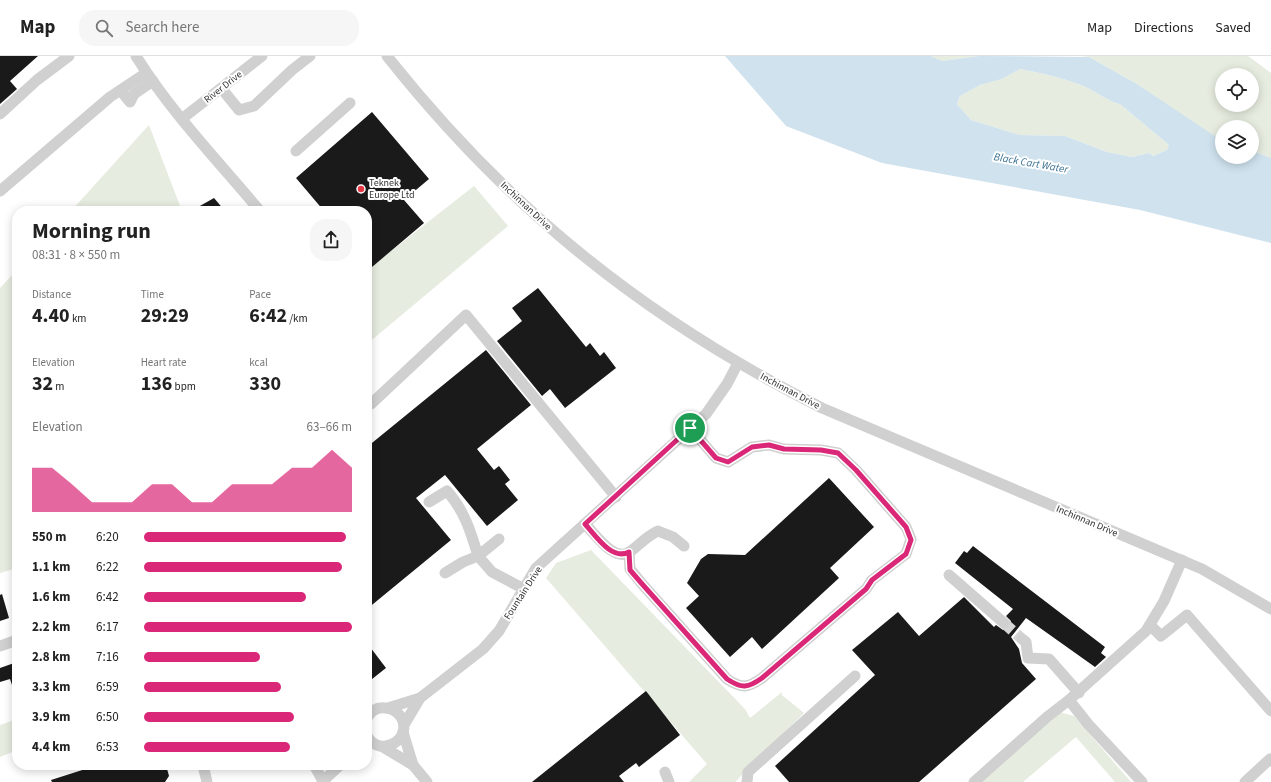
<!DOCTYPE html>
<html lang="en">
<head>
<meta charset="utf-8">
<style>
  body { margin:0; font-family:"Source Sans 3",sans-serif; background:#f6f6f6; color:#222; height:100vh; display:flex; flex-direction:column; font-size:15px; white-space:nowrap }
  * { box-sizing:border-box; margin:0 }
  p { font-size:13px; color:#767676 }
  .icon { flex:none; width:22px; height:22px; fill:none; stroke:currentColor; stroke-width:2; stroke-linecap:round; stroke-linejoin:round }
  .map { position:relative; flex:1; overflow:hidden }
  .drawer { position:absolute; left:12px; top:150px; width:360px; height:564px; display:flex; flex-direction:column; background:#fff; border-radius:16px; box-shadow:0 2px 10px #0003 }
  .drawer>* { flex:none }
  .buttons { position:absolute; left:1215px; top:12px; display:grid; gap:8px }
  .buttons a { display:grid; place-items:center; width:44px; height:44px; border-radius:50%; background:#fff; box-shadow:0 2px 10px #0003; font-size:20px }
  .pin { position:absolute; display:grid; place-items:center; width:34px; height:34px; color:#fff; margin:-17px; border:2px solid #fff; border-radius:50%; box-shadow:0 1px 4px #0007 }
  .round { display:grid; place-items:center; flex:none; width:42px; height:42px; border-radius:16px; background:#f6f6f6 }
  .overview { display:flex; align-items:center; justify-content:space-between; height:68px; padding:0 20px }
  h1 { font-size:22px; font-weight:700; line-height:30px }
  .figures { display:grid; grid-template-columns:repeat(3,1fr); gap:6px; height:68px; padding:4px 20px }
  .figures div { display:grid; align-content:center }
  .figures b { font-size:20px; font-weight:700 }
  .figures small { font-size:11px; font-weight:400 }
  .figures p { font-size:11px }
  .chart { height:112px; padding:8px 20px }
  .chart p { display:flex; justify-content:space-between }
  .chart svg { width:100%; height:72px; margin-top:4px; fill:#db2777; opacity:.7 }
  ul { padding:0 20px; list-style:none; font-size:13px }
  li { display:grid; grid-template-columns:64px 48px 1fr; align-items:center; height:30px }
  li i { height:10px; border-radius:5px; background:#db2777 }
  header { display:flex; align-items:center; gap:24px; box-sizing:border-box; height:56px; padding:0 20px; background:#fff; border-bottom:1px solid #e0e0e0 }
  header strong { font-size:19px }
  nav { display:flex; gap:22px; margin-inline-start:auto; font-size:14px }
  .search { width:280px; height:36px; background:#f6f6f6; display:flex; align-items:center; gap:10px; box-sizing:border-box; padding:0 14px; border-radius:16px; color:#767676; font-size:15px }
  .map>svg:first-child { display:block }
</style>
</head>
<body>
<header>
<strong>Map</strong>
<div class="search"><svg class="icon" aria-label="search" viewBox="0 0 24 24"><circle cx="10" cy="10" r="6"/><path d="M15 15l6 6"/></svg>Search here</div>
<nav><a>Map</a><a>Directions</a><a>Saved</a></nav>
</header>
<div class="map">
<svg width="1271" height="726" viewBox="0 0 1271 726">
  <rect width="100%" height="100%" fill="#fff"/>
  <!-- green -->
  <g fill="#e6ecdf" fill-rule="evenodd">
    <polygon points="931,0 979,0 942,5"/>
    <path d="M1081,0H1248L1271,17V102L1252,95V71H1222V85L1217,83L1137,28L1089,1ZM1222,19H1252V49H1222Z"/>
    <path d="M1020,13C1040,17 1061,21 1081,29C1092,33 1111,47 1120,48L1169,89L1167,94L1153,100L1149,97L1132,101L1107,96L1065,80L1020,79L971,64L957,48L960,40L980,29L1002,23Z"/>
    <polygon points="149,69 182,155 121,155 120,153 118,155 71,155"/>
    <polygon points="474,130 508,170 367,288 367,214"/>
    <polygon points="17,214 17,512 0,517 0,232"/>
    <polygon points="591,494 745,653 750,662 782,636 782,639 804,657 735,726 689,726 707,708 546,522 556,507"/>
    <polygon points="1059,656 1074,660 1131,726 1115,726 1076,681 1023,726 981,726"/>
    <polygon points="17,663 17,694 0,701 0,669"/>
  </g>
  <!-- water -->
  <path fill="#cfe2ee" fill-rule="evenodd" d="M725,0H931L942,5L979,0L1089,1L1137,28L1222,85V101H1252V95L1271,102V187L1140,154L882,107L786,70ZM1020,13C1040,17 1061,21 1081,29C1092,33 1111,47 1120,48L1169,89L1167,94L1153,100L1149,97L1132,101L1107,96L1065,80L1020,79L971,64L957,48L960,40L980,29L1002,23Z"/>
  <!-- building -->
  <g fill="#1a1a1a">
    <polygon points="0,0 38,0 10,25 17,33 0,48"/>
    <polygon points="372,56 429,123 404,144 424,167 372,211 367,205 367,155 324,155 296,122"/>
    <polygon points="214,142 225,155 191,155"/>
    <polygon points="538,232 586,291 590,287 600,300 604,296 616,312 565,352 550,333 542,340 497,285 522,265 512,252"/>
    <polygon points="486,294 531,349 477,393 494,414 499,410 510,424 505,428 518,444 487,470 445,419 416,442 451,484 367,553 367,391"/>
    <polygon points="829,422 874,471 830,512 839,522 762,593 752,581 730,601 686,552 699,540 687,527 701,503 708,498 745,499"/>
    <polygon points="973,490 1105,591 1101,597 1106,601 1095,611 1026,562 1011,581 1019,593 1022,607 1036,623 919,726 789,726 775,710 875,619 852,594 898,556 919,580 964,541 994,571 996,569 1003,574 1009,571 1011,565 1006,560 1013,553 955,507 964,495 967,497"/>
    <polygon points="2,538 9,562 0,565 0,539"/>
    <polygon points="367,587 386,612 367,627"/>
    <polygon points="17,606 17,638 15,638 10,623 0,626 0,612"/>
    <polygon points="646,635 680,679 639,711 636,707 619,720 624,726 532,726"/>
    <polygon points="98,709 166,709 169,720 165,726 52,726 51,724"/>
  </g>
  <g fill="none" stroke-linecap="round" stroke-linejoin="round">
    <!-- minor-tunnel -->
    <polyline stroke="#d6d6d6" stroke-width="11" stroke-dasharray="11 5.5" stroke-linecap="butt" points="1004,567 1022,583"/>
    <!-- minor -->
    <g stroke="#d0d0d0" stroke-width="11">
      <path d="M136,0C170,55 218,105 260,155"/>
      <path d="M387,0C509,154 647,264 822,352L1202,513L1271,553"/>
      <polyline points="222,33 239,54 254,50 292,14 310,0"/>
      <polyline points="121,35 130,46 134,38 153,25"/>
      <polyline points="0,58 37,24 69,0"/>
      <polyline points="183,62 262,0"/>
      <polyline points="296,95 350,47"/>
      <polyline points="0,135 110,41 146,17"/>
      <polyline points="371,348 466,259 616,441"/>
      <path d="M429,446L447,435C464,454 471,476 478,500L463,506L445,517"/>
      <path d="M585,468C596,479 615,508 631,495C640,488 647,480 658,475L673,481L684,490"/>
      <polyline points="499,483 478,500 492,516 524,533"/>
      <path d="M629,496L630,513L643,529L727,623C742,633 748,632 762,622L866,533L872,524L906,498L911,483L906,471L856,414L838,397L821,394L784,393L769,389L752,391L728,406L716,402L690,372"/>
      <polyline points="949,519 1004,567"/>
      <polyline points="1150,569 1161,580 1187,559 1271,655"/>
      <polyline points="1022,583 1026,586 1028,602 1049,603 1079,637"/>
      <polyline points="0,590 17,584"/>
      <polyline points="388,652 420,642 483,593 499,575 536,512 706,358 727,328 738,307"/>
      <path d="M367,662C371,655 377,651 385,652C392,652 397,655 401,661C414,683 380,703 367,680"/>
      <polyline points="404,669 420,642"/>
      <polyline points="403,676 413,709"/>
      <polyline points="383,691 413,709 427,726"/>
      <polyline points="203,709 207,726"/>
      <polyline points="314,709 323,725"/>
      <polyline points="665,716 669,726"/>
      <polyline points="322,726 340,709"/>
      <polyline points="747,726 748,716 855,620"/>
      <polyline points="974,726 1047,661 1069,644"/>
      <polyline points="1142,726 1088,668 1069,644 1146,575 1164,545 1182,504"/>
      <polyline points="1245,726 1270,703 1271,705"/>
    </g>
  </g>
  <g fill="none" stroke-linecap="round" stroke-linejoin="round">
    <defs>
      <path id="route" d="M690,372L716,402L728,406L752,391L769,389L784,393L821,394L838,397L856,414L906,471L911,484L906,498L872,524L866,533L762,622C748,632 742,633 727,623L643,529L630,514L629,496C612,505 596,480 585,468Z"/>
    </defs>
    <!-- route casing -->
    <use href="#route" stroke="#fff" stroke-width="8"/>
    <!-- route -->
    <use href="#route" stroke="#db2777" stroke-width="5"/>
  </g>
  <!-- markers -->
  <circle fill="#e63946" stroke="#fff" stroke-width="1.5" cx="361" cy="133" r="4"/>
  <g text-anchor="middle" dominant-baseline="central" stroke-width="4" stroke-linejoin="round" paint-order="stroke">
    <!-- street labels -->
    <g font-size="10" fill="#333" stroke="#fff">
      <text transform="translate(223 31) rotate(-38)">River Drive</text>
      <text transform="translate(526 150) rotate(43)">Inchinnan Drive</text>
      <text transform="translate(790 335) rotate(28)">Inchinnan Drive</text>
      <text transform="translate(1087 465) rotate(23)">Inchinnan Drive</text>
      <text transform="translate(523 537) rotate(-57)">Fountain Drive</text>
    </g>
    <!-- poi labels -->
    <g font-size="10" fill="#333" stroke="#fff" text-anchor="start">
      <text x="369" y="127">Teknek<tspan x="369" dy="12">Europe Ltd</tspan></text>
    </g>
    <!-- water labels -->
    <g font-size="11" font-style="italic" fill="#3f7597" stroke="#fff">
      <text transform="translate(1031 107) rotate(10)">Black Cart Water</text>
    </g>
  </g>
</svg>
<div class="buttons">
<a><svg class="icon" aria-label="locate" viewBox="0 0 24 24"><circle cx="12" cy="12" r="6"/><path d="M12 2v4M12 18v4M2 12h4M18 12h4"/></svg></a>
<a><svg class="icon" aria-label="layers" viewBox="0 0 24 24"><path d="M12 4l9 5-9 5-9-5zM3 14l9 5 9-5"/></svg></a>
</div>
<div class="pin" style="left:690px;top:372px;background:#1e9e55"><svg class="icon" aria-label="arrive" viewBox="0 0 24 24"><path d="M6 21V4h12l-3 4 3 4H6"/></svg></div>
<section class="drawer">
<div class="overview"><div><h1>Morning run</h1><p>08:31 · 8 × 550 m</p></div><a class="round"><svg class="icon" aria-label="share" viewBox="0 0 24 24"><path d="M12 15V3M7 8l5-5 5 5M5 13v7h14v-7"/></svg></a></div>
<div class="figures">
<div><p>Distance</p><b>4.40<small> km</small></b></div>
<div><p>Time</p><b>29:29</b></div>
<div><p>Pace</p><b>6:42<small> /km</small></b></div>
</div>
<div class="figures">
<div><p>Elevation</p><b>32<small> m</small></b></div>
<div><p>Heart rate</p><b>136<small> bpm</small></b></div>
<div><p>kcal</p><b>330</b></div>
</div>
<div class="chart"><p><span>Elevation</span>63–66 m</p>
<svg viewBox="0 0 160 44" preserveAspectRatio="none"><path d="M0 44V17L10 17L20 27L30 38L40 38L50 38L60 27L70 27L80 38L90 38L100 27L110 27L120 27L130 17L140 17L150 6L160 17V44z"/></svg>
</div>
<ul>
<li><b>550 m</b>6:20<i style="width:97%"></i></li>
<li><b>1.1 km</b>6:22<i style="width:95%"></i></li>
<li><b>1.6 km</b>6:42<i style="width:78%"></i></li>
<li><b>2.2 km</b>6:17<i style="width:100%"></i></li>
<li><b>2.8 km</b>7:16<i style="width:56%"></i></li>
<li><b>3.3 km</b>6:59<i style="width:66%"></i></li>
<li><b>3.9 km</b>6:50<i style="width:72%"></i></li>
<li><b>4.4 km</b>6:53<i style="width:70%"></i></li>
</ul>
</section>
</div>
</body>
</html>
